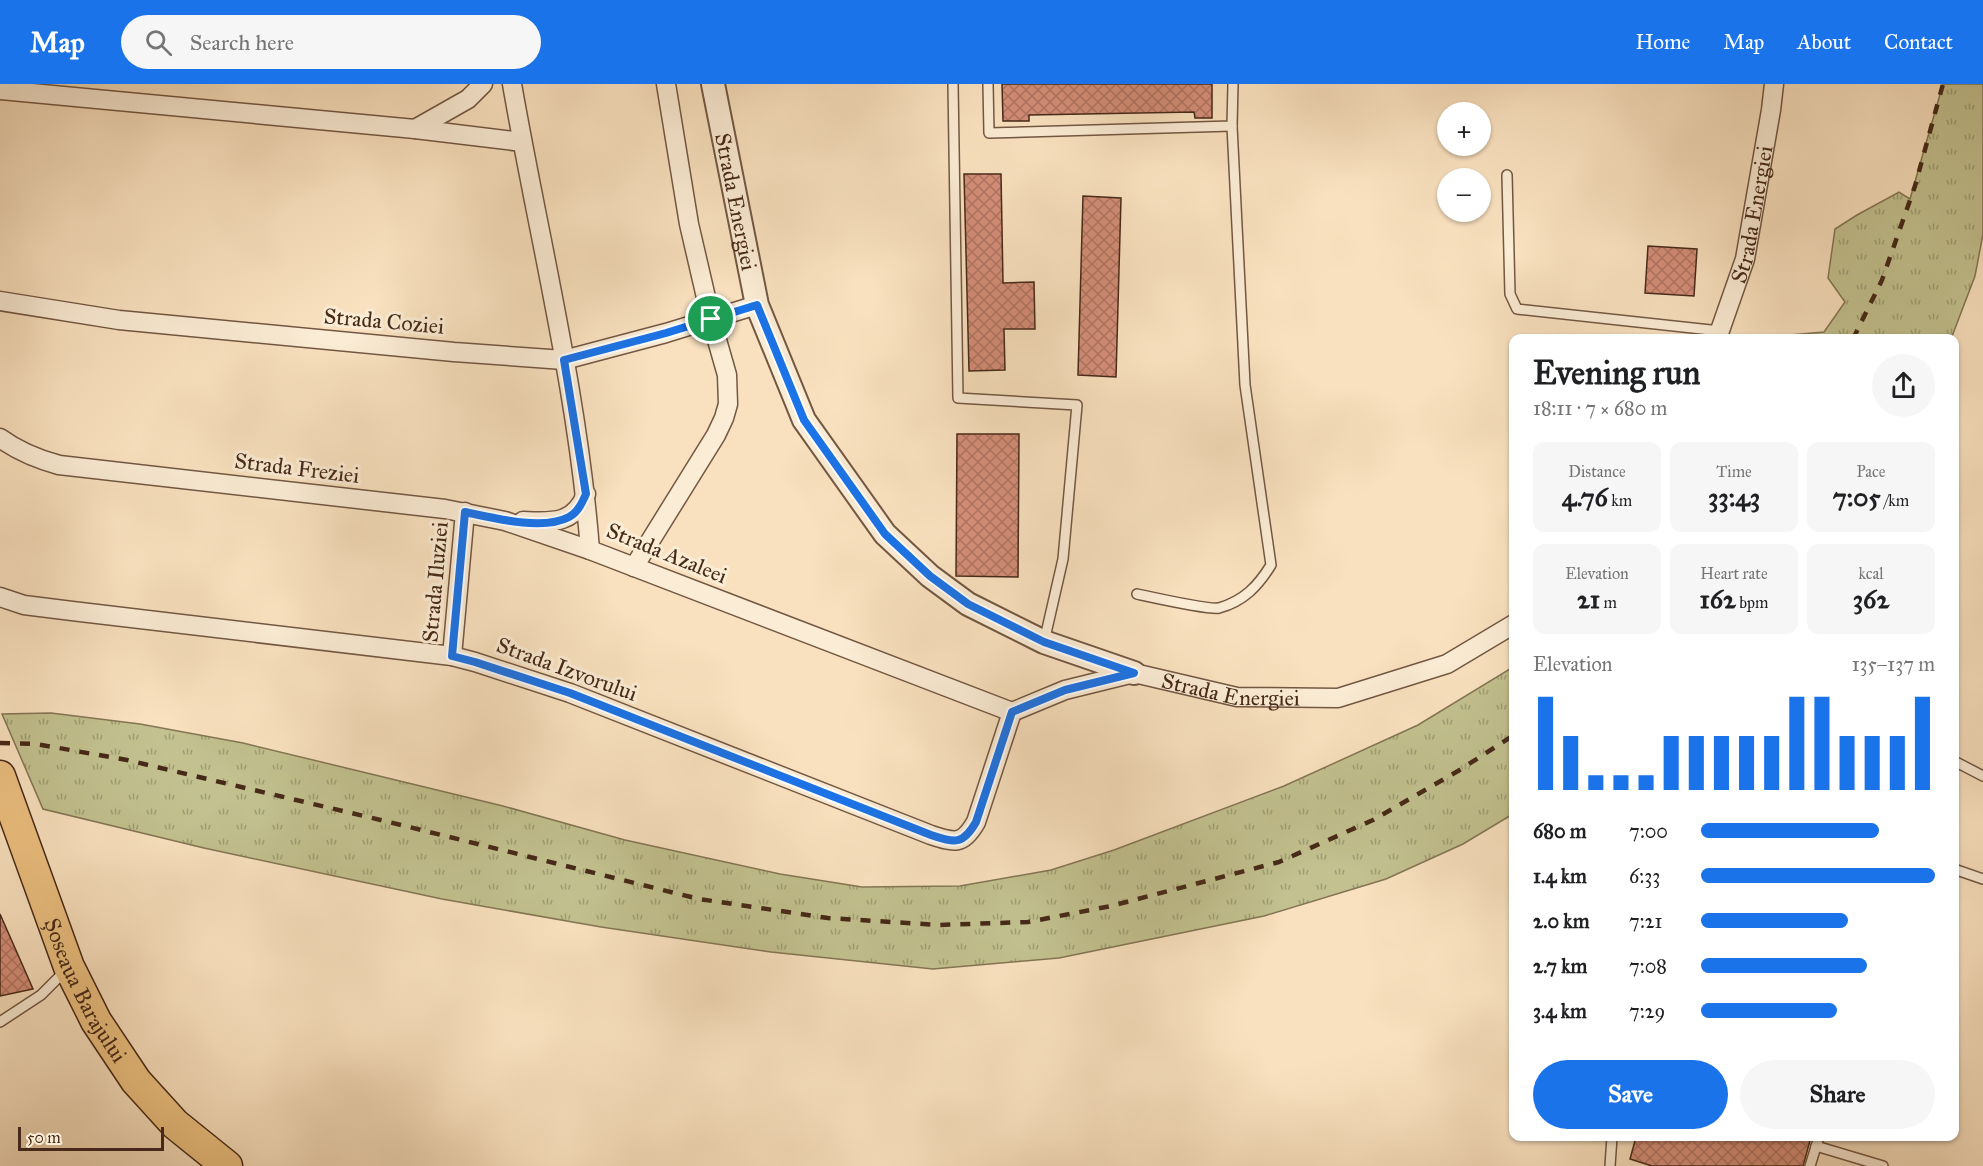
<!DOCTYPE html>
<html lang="en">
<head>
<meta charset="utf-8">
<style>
  body { margin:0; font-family:"IM FELL Great Primer",serif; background:#f6f6f6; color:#202124; height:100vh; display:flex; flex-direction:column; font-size:22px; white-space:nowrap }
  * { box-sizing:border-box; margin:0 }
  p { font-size:20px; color:#757577 }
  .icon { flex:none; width:33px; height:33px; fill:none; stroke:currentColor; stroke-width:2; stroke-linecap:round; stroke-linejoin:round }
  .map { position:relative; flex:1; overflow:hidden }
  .panel { position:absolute; left:1509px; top:250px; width:450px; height:807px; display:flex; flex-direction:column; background:#fff; border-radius:12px; box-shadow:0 2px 4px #0004 }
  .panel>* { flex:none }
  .fabs { position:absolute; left:1437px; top:18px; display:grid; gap:12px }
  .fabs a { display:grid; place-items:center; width:54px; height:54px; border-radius:50%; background:#fff; box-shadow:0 2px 4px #0004; font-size:30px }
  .scale { position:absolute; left:18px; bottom:15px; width:146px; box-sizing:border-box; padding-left:6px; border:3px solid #462918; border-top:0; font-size:16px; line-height:21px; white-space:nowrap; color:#462918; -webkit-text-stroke:4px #fbecd5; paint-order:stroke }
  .pin { position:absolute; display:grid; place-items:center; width:51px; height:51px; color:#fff; margin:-26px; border:3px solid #fff; border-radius:50%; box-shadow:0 2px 6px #0007 }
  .round { display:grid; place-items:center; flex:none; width:63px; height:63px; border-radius:32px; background:#f6f6f6 }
  .headline { display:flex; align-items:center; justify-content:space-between; height:102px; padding:0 24px }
  h1 { font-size:33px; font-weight:800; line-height:45px }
  .metrics { display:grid; grid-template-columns:repeat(3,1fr); gap:9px; height:102px; padding:6px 24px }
  .metrics div { display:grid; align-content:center; border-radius:12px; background:#f6f6f6; text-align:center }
  .metrics b { font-size:26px; font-weight:800 }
  .metrics small { font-size:16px; font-weight:400 }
  .metrics p { font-size:16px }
  .chart { height:168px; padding:12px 24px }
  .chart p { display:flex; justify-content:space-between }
  .chart svg { width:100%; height:108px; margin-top:6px; stroke:#1a73e8; stroke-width:6 }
  .button { display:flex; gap:12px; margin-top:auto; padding:12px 24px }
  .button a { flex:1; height:69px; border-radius:36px; background:#1a73e8; color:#fff; font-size:24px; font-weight:800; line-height:69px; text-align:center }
  .button a+a { background:#f6f6f6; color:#202124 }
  ul { padding:0 24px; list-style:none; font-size:20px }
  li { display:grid; grid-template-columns:96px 72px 1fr; align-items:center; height:45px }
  li i { height:15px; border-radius:8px; background:#1a73e8 }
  header { display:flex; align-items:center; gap:36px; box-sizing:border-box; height:84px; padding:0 30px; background:#1a73e8; color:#fff }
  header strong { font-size:28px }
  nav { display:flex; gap:33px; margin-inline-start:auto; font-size:21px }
  .search { width:420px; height:54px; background:#f6f6f6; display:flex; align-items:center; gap:15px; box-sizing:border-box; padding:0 21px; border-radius:33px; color:#757577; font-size:22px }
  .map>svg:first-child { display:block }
</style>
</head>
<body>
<header>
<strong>Map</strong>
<div class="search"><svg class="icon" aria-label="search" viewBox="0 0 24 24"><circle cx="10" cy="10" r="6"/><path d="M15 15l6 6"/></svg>Search here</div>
<nav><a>Home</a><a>Map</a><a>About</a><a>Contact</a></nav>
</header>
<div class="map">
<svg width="1983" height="1082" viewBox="0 0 1983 1082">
  <defs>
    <pattern id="grass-tufts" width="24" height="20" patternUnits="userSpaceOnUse" patternTransform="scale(1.5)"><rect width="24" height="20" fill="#c2c18f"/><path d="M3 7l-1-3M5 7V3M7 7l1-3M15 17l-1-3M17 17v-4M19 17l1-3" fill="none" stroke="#9f9d74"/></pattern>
    <pattern id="building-cross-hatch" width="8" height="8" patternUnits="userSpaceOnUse" patternTransform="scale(1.5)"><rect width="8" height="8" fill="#d58e79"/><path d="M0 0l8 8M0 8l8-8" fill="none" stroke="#af7462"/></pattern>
  </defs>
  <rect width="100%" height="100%" fill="#f9e1bf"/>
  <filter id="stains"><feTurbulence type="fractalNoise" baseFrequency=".00333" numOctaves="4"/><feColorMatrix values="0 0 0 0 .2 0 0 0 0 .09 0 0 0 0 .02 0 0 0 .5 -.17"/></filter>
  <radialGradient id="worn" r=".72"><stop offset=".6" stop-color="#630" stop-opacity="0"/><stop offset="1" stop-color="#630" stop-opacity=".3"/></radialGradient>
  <!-- grass -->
  <g fill="url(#grass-tufts)" stroke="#847554" stroke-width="1.5">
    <polygon points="1943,0 1983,0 1983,150 1975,192 1951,255 1788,255 1790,251 1824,248 1845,218 1828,194 1835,145 1857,131 1899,108 1910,115"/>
    <polygon points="1513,583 1513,730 1463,760 1386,795 1264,832 1059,874 933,885 771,868 601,843 442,815 204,764 43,725 2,630 51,629 140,640 243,659 503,722 625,756 780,790 862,803 960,802 1051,786 1114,766 1284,702 1418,641"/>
  </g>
  <!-- building -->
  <g fill="url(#building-cross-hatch)" stroke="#462918" stroke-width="1.5">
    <polygon points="1002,0 1212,0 1212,34 1195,34 1194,28 1029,31 1029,37 1003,37"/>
    <polygon points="964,90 1001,90 1003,199 1034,198 1035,245 1004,245 1005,286 969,287"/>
    <polygon points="1083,112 1121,114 1116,293 1078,291"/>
    <polygon points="1648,162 1697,165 1694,212 1645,209"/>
    <polygon points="957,350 1019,350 1018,493 956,492"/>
    <polygon points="0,830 33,905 0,912"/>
    <polygon points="1636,1053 1811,1053 1803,1082 1652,1082 1630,1075"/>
  </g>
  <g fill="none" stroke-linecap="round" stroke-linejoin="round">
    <defs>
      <g id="service">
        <polyline points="953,0 958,314 1077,321 1063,475 1044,558"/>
        <polyline points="988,0 989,49 1232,42 1233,0"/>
        <polyline points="1507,91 1510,210 1517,225 1720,247"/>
        <path d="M1137,510C1151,513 1209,526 1219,524C1244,517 1258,502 1271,481L1245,301L1232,42"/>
        <polyline points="1954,677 1983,692"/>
        <polyline points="1954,785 1983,795"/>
        <polyline points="0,938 41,911 65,887"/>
        <polyline points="1816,1062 1883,1082"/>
        <polyline points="1610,1082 1612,1053"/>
        <polyline points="1810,1082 1819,1053"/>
      </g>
      <g id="minor">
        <path d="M512,0C539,155 578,309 590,466"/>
        <polyline points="0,6 415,45 522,58"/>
        <polyline points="415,45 468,15 483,0"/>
        <polyline points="0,217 119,236 454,268 564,276 666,249 757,221"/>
        <path id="s1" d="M1717,255L1745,175L1771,26L1774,0"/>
        <path id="s2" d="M0,354C19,368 37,375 59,381L445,425L505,437L590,466L1012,628L1065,606L1134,589L1237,613L1338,614L1447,580L1514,540"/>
        <path d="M523,437C551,438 574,441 586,410"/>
        <polyline points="634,483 716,351 724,334 728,320 727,291 711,235 689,140 666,0"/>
        <path d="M0,513L24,521L72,527L452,572L475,578L570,609L931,751C955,759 963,761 976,738L1012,628"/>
        <polyline points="452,572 465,428"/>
      </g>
      <g id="tertiary">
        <path id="s3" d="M713,0L757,221L804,336L885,450L930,492L968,520L1044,558L1134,589"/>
      </g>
      <g id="trunk">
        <path id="s4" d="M0,692L69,883L96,937L136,997L175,1040L227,1082"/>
      </g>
    </defs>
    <!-- service casing -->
    <use href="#service" stroke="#735742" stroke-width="12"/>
    <!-- minor casing -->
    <use href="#minor" stroke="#735742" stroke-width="21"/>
    <!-- tertiary casing -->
    <use href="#tertiary" stroke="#735742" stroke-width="26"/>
    <!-- trunk casing -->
    <use href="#trunk" stroke="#462918" stroke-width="33"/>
    <!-- service -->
    <use href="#service" stroke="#fbecd5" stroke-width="9"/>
    <!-- minor -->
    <use href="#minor" stroke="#fbecd5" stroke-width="18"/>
    <!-- tertiary -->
    <use href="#tertiary" stroke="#fbecd5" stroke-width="22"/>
    <!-- trunk -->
    <use href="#trunk" stroke="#ecc080" stroke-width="30"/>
    <!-- rail -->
    <g stroke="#462918" stroke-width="4.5" stroke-dasharray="10 10" stroke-linecap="butt">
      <polyline points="1853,255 1882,196 1915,102 1943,0"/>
      <polyline points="0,659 36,660 127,676 385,737 699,815 828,834 939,841 1028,838 1111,822 1279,778 1373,736 1458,687 1514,651"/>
    </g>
  </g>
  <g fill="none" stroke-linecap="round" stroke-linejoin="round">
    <defs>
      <path id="route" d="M757,221L804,336L885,450L930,492L968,520L1044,558L1134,589L1065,606L1012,628L976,738C963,761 955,759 931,751L570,609L475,578L452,572L465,428C493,434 543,447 569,433C578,428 582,419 586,410L564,276L666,249Z"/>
    </defs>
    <!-- route casing -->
    <use href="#route" stroke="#fff" stroke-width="12"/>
    <!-- route -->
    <use href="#route" stroke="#1a73e8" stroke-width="8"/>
  </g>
  <g text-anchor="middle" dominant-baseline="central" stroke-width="6" stroke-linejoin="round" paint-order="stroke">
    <!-- street labels -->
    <g font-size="22" fill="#462918" stroke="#fbecd5">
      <text stroke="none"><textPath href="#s3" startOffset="120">Strada Energiei</textPath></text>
      <text stroke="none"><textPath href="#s1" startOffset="130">Strada Energiei</textPath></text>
      <text transform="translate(384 237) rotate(5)">Strada Coziei</text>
      <text transform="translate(297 384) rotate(7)">Strada Freziei</text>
      <text transform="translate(667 469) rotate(22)">Strada Azaleei</text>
      <text transform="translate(435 498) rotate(-85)">Strada Iluziei</text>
      <text transform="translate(567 585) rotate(20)">Strada Izvorului</text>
      <text stroke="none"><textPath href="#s2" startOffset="1284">Strada Energiei</textPath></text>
      <text stroke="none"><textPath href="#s4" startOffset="231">Șoseaua Barajului</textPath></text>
    </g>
  </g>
  <rect width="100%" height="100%" filter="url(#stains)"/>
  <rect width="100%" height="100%" fill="url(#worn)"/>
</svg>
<div class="fabs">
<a>+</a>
<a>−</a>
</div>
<div class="scale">50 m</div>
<div class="pin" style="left:711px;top:235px;background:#1e9e55"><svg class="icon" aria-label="arrive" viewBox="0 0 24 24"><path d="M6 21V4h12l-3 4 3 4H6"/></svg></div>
<section class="panel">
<div class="headline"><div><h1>Evening run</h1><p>18:11 · 7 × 680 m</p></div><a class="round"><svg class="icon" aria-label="share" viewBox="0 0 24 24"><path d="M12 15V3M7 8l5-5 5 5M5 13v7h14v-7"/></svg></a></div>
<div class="metrics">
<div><p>Distance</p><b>4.76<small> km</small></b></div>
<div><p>Time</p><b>33:43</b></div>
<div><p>Pace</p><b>7:05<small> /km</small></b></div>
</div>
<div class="metrics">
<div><p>Elevation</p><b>21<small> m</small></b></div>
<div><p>Heart rate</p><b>162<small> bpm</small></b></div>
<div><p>kcal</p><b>362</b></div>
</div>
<div class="chart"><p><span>Elevation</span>135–137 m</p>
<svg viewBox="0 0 160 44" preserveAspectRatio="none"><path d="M5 44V6M15 44V22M25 44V38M35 44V38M45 44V38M55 44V22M65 44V22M75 44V22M85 44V22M95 44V22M105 44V6M115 44V6M125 44V22M135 44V22M145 44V22M155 44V6"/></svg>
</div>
<ul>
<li><b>680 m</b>7:00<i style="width:76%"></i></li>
<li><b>1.4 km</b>6:33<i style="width:100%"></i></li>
<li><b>2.0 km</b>7:21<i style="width:63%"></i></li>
<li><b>2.7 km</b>7:08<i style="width:71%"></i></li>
<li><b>3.4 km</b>7:29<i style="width:58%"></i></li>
</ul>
<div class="button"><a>Save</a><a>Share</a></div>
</section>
</div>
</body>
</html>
